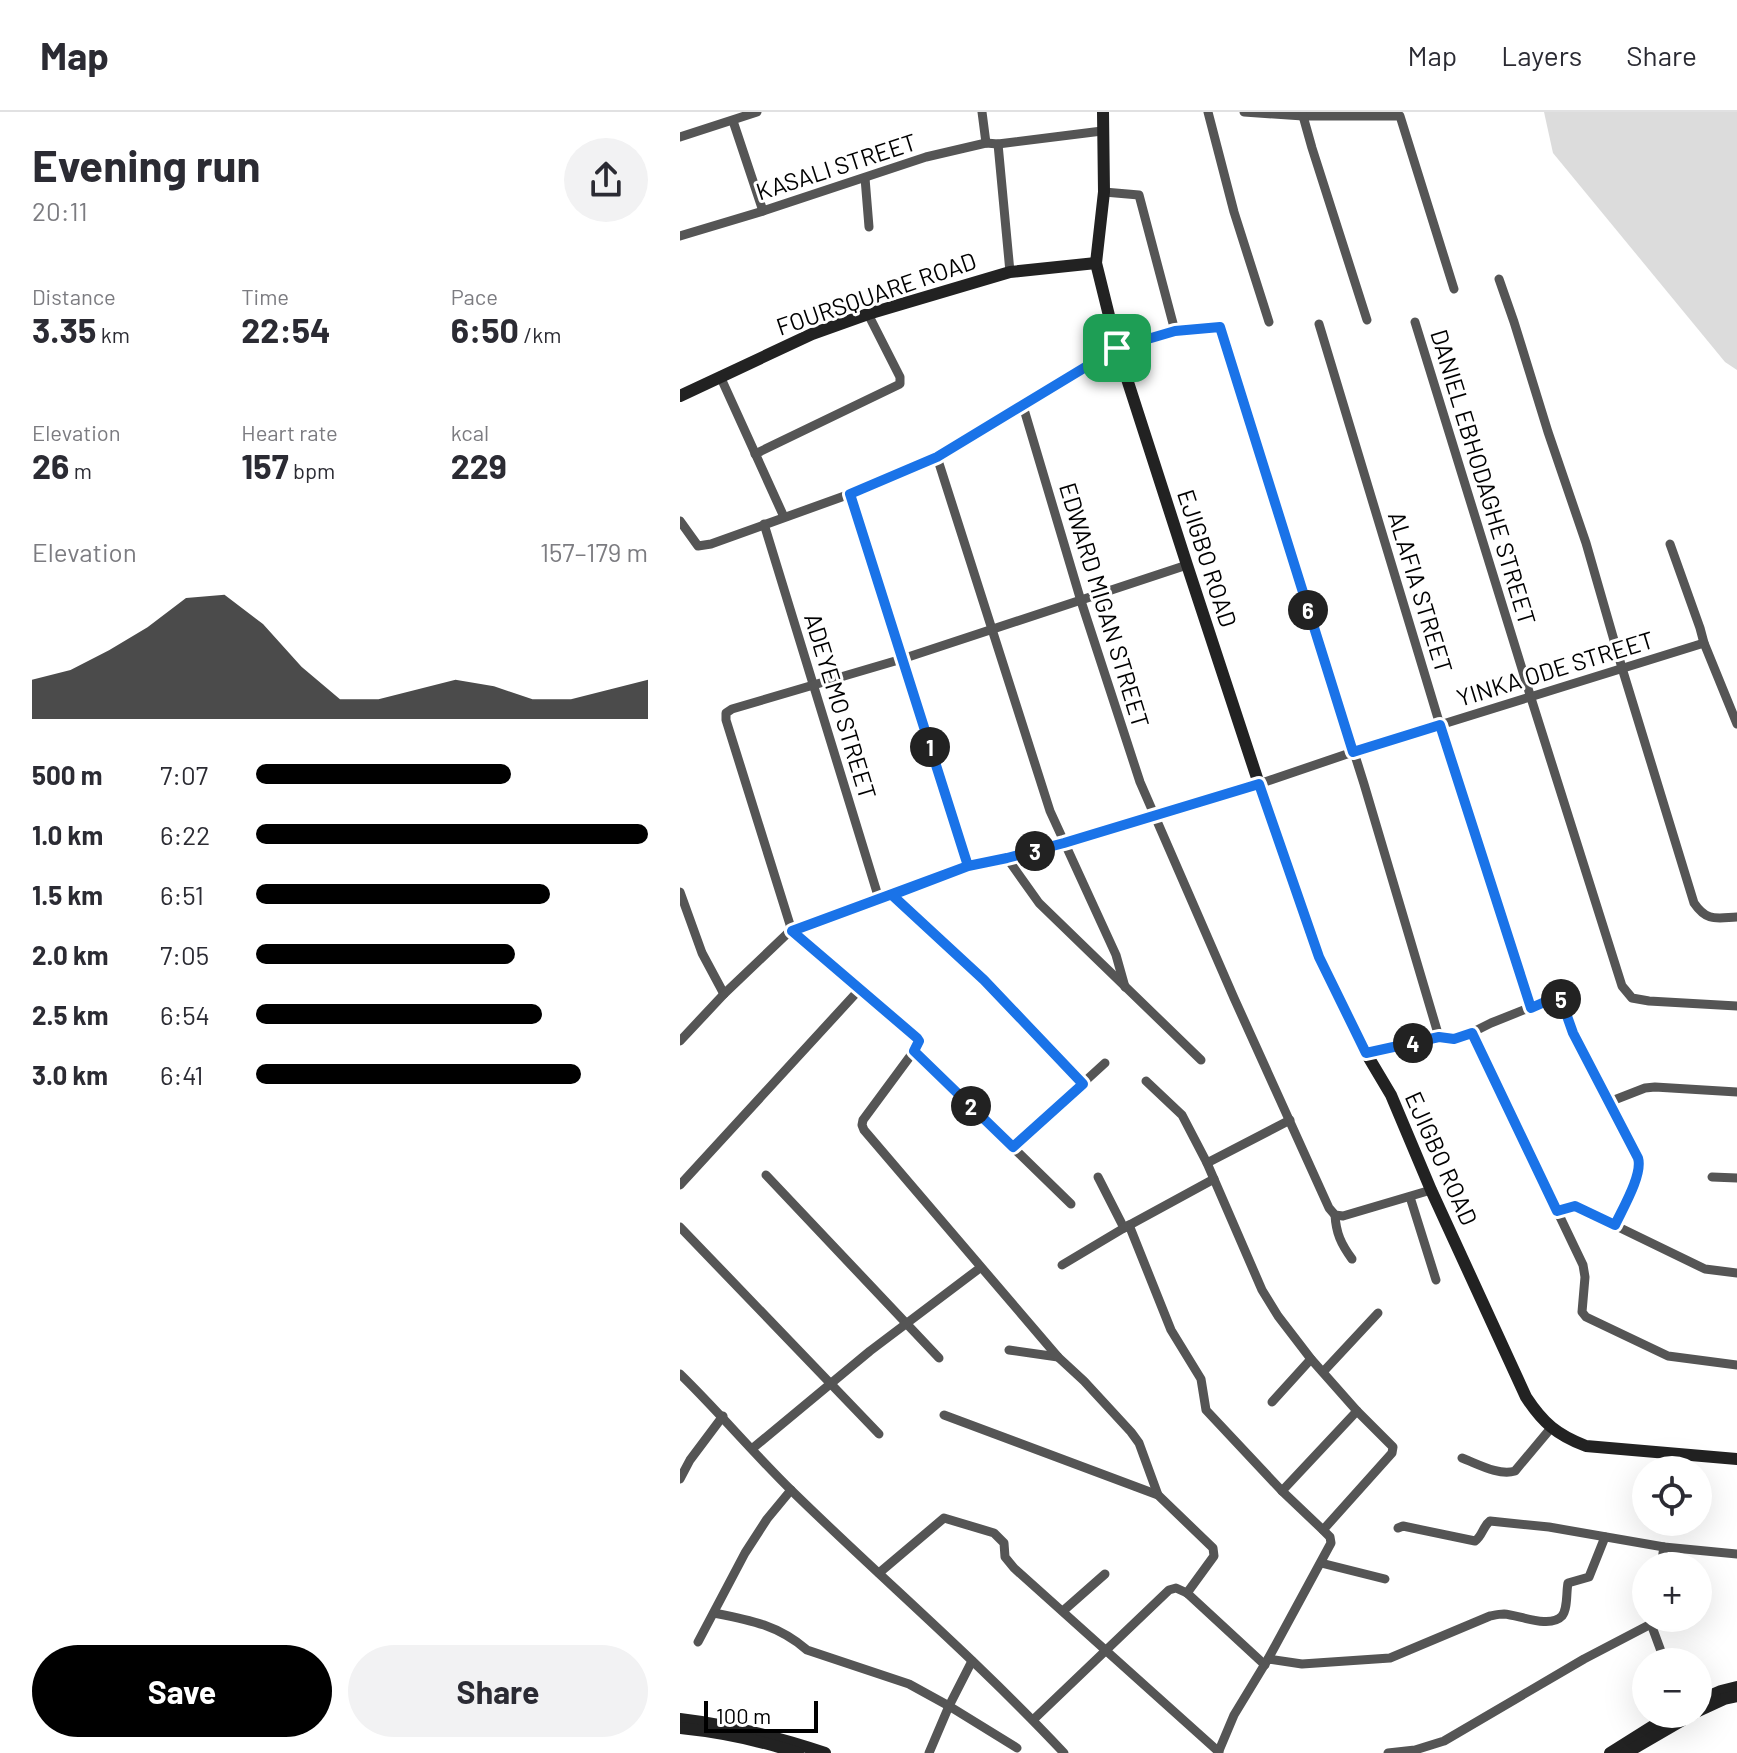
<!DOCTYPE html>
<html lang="en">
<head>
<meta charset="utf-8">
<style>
  body { margin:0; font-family:Barlow,sans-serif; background:#f2f2f3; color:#2b2b33; height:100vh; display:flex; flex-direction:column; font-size:30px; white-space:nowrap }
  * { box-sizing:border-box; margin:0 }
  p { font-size:26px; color:#7c7c81 }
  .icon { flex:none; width:44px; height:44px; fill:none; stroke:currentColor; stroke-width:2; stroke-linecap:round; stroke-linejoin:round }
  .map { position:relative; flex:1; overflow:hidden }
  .panel { display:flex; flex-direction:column; background:#fff; width:680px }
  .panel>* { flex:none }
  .fabs { position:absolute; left:952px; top:1344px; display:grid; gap:16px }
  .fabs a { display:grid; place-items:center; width:80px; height:80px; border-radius:50%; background:#fff; box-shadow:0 8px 32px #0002; font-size:40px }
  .scale { position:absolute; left:24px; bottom:20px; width:114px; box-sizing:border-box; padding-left:8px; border:4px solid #000; border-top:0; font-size:22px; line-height:28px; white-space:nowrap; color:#000; -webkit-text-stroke:6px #fff; paint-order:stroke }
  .pin { position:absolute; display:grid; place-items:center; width:68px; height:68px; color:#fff; margin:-34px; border-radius:16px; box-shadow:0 4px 12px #0006 }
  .km { position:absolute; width:40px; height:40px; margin:-20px; border-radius:50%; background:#222; color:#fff; font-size:22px; line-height:40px; text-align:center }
  .round { display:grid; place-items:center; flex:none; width:84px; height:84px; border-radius:42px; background:#f2f2f3 }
  .summary { display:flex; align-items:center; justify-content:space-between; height:136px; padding:0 32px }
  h1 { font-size:44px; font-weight:700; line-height:60px }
  .stats { display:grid; grid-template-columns:repeat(3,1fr); gap:12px; height:136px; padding:8px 32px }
  .stats div { display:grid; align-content:center }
  .stats b { font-size:34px; font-weight:700 }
  .stats small { font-size:22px; font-weight:400 }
  .stats p { font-size:22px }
  .chart { height:224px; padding:16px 32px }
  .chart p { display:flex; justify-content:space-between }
  .chart svg { width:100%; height:144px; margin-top:8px; fill:#000; opacity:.7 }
  .cta { display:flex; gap:16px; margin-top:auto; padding:16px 32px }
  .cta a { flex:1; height:92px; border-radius:48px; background:#000; color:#fff; font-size:32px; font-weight:700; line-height:92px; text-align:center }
  .cta a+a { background:#f2f2f3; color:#2b2b33 }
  ul { padding:0 32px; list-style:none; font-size:26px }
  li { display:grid; grid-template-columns:128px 96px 1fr; align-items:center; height:60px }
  li i { height:20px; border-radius:10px; background:#000 }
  header { display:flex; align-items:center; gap:48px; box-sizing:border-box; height:112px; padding:0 40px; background:#fff; border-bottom:2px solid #e1e1e2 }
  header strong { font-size:38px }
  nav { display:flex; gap:44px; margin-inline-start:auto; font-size:28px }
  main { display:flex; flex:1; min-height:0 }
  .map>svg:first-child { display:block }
</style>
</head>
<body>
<header>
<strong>Map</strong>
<nav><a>Map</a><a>Layers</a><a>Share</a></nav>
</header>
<main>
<section class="panel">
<div class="summary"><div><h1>Evening run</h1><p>20:11</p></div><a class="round"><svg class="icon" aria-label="share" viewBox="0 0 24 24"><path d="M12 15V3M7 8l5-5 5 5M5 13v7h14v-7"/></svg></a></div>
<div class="stats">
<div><p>Distance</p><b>3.35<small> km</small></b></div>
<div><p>Time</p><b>22:54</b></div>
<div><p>Pace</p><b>6:50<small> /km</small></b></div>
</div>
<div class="stats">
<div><p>Elevation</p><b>26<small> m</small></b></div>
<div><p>Heart rate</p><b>157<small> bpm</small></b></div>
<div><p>kcal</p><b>229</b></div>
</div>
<div class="chart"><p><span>Elevation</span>157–179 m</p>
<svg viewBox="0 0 160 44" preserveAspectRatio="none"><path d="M0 44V32L10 29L20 23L30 16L40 7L50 6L60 15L70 28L80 38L90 38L100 35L110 32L120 34L130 38L140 38L150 35L160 32V44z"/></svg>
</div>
<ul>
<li><b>500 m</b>7:07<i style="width:65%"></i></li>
<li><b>1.0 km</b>6:22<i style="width:100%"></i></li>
<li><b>1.5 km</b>6:51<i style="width:75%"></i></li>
<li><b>2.0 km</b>7:05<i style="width:66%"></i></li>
<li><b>2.5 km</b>6:54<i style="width:73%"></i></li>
<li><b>3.0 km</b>6:41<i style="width:83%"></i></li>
</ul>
<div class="cta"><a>Save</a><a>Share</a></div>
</section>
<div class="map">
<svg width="1057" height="1641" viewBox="0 0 1057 1641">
  <rect width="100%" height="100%" fill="#fff"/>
  <!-- green -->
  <polygon fill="#dcdcdc" points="864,0 1057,0 1057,258 1045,250 873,41"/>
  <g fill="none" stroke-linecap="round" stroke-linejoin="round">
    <!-- street -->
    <g stroke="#555" stroke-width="9">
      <polyline points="302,0 306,31"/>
      <polyline points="528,0 554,100 589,210"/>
      <polyline points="564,0 623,4 720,4 774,177"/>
      <polyline points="623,4 632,36 687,208"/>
      <polyline points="53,9 83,99"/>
      <polyline points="0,25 77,0"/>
      <polyline points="318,32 330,160"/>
      <polyline points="185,66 189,115"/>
      <polyline points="424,80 459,83 495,219"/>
      <polyline points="0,124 83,99 246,45 306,31 318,32 422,19"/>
      <path d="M819,167L834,210L868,320L906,431L942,556L1014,791C1027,810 1036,806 1057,805"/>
      <polyline points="735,210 851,586 942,874 952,886 969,889 1057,894"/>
      <polyline points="639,212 760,613 851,896"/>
      <polyline points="40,264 104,405"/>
      <polyline points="343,294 401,489 460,670 554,886 649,1096 655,1103 663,1104 751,1078"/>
      <polyline points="75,342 220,272 220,265 188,202"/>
      <polyline points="257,345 370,699 436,843 445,875"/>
      <polyline points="170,382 288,754"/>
      <polyline points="0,409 18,434 31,432 170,382 257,345 437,236 495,219 540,215 684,672 759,925"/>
      <polyline points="84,412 199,787"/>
      <polyline points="990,432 1020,516 1024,531 1057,612"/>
      <polyline points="327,746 359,791 521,948"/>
      <polyline points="0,780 22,841 44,882"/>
      <polyline points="212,783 304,868 403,972"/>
      <polyline points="792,921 903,1153 905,1165 902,1200 906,1205 988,1244 1057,1253"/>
      <polyline points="0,929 44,882 109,820 288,754 384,731 579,672 673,640 1024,531"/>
      <polyline points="234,939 391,1092"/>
      <polyline points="686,941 759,925 774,927 783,925 811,911 876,885 881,887 893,921 961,1054 935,1113"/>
      <polyline points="466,969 502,1003 527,1051 582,1178 598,1204 631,1247 677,1299 713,1335 712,1341 643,1418"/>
      <polyline points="929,990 965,976 975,975 1057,980"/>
      <polyline points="333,1035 425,951"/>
      <polyline points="527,1051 610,1008"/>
      <polyline points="86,1063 259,1246"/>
      <polyline points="418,1065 444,1116"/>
      <polyline points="1032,1065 1057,1066"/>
      <polyline points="0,1073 179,878"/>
      <polyline points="730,1085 756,1168"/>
      <polyline points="877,1099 895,1094 1025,1157 1057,1161"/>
      <path d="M655,1103C656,1121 661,1132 672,1147"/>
      <polyline points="449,1113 491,1218 521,1267 526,1298 602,1379 643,1418 650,1425 651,1431 588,1547 554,1603 538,1641"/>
      <polyline points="0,1115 199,1322"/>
      <polyline points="382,1153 444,1116 534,1067"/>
      <polyline points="329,1238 378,1245"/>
      <polyline points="643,1260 698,1201"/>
      <path d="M0,1262C39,1300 74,1342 113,1380C203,1468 298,1549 384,1641"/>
      <polyline points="592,1290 631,1247"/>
      <polyline points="264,1303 478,1383 533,1436 534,1444 507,1481"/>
      <polyline points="73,1336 190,1239 300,1156"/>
      <path d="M782,1346C798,1352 819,1364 835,1359L871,1316"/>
      <polyline points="0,1367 10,1348 43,1304"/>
      <polyline points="602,1379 677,1299"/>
      <polyline points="478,1383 459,1331 451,1320 404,1269 378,1245 184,1018 182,1013 183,1008 234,939 239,929 112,819 46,608 46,601 52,597 222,547 507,453"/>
      <path d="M718,1416L723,1414L795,1429C802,1425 803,1414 810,1409L869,1415L984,1435L1057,1442"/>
      <polyline points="641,1451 705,1467"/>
      <polyline points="981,1454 984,1435"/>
      <polyline points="199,1461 264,1406 314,1421 324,1431 325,1445 334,1456 539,1640"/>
      <polyline points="383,1499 425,1462"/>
      <path d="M34,1501C70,1508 98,1513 127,1538L229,1572L269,1594L337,1636"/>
      <polyline points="972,1508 971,1512 985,1550"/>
      <polyline points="18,1530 65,1441 87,1407 111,1378"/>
      <path d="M588,1547L622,1552L710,1546L810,1504C815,1503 819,1502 824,1502C839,1503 870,1517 882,1504C888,1496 886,1481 888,1471L909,1465L925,1425"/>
      <polyline points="353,1608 489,1478 496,1476 507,1481 585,1553"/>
      <polyline points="249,1641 269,1594 292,1549"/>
      <polyline points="708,1641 735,1638 764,1629 904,1547 971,1512"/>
    </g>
    <!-- secondary -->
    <g stroke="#222" stroke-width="12">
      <path d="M423,0L424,80L416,151L437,236L507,453L579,672L639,845L686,941L711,983L751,1078L846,1285C863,1311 877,1323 906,1334L1057,1347"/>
      <polyline points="0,284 132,222 188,202 330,160 416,151"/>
      <polyline points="1018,1589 1041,1579 1057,1575"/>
      <polyline points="1018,1599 1044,1587 1057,1584"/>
      <path d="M0,1607C50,1613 97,1625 145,1641"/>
      <path d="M0,1616C40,1620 79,1628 118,1641"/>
      <polyline points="930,1641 992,1602"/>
      <polyline points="946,1641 1013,1602"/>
    </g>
  </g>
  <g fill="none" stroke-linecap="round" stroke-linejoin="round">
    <defs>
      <path id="route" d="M437,236L257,345L170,382L288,754L112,819L237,926L239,929L234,939L333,1035L403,972L304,868L212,783L288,754L327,746L384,731L579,672L639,845L686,941L759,925L774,927L792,921L877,1099L895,1094L935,1113C943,1096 963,1062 958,1046L893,921L881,887L876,885L851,896L760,613L673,640L540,215L495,219L437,236"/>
    </defs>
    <!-- route casing -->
    <use href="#route" stroke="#fff" stroke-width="16"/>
    <!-- route -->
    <use href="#route" stroke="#1a73e8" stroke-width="10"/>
  </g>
  <g text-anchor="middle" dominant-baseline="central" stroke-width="6" stroke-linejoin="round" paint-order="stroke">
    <!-- street labels -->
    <g font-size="24" fill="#000" stroke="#fff">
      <text transform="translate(156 54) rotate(-18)">KASALI STREET</text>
      <text transform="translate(196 181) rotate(-19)">FOURSQUARE ROAD</text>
      <text transform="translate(804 365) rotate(73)">DANIEL EBHODAGHE STREET</text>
      <text transform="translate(528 446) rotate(72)">EJIGBO ROAD</text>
      <text transform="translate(741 480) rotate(73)">ALAFIA STREET</text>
      <text transform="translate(425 493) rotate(73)">EDWARD MIGAN STREET</text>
      <text transform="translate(875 556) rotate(-17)">YINKA ODE STREET</text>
      <text transform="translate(161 594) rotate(73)">ADEYEMO STREET</text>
      <text transform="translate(762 1046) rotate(66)">EJIGBO ROAD</text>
    </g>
  </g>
</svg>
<div class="fabs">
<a><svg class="icon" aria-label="locate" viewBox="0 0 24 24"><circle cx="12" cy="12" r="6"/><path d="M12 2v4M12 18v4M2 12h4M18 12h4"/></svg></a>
<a>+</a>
<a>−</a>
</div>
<div class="scale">100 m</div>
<div class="pin" style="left:437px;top:236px;background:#1e9e55"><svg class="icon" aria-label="arrive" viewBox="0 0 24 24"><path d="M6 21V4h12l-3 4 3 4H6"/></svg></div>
<b class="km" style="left:250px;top:635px">1</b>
<b class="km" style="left:291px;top:994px">2</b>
<b class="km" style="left:355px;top:739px">3</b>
<b class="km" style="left:733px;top:931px">4</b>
<b class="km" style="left:881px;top:887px">5</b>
<b class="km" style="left:628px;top:498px">6</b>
</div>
</main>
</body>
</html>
